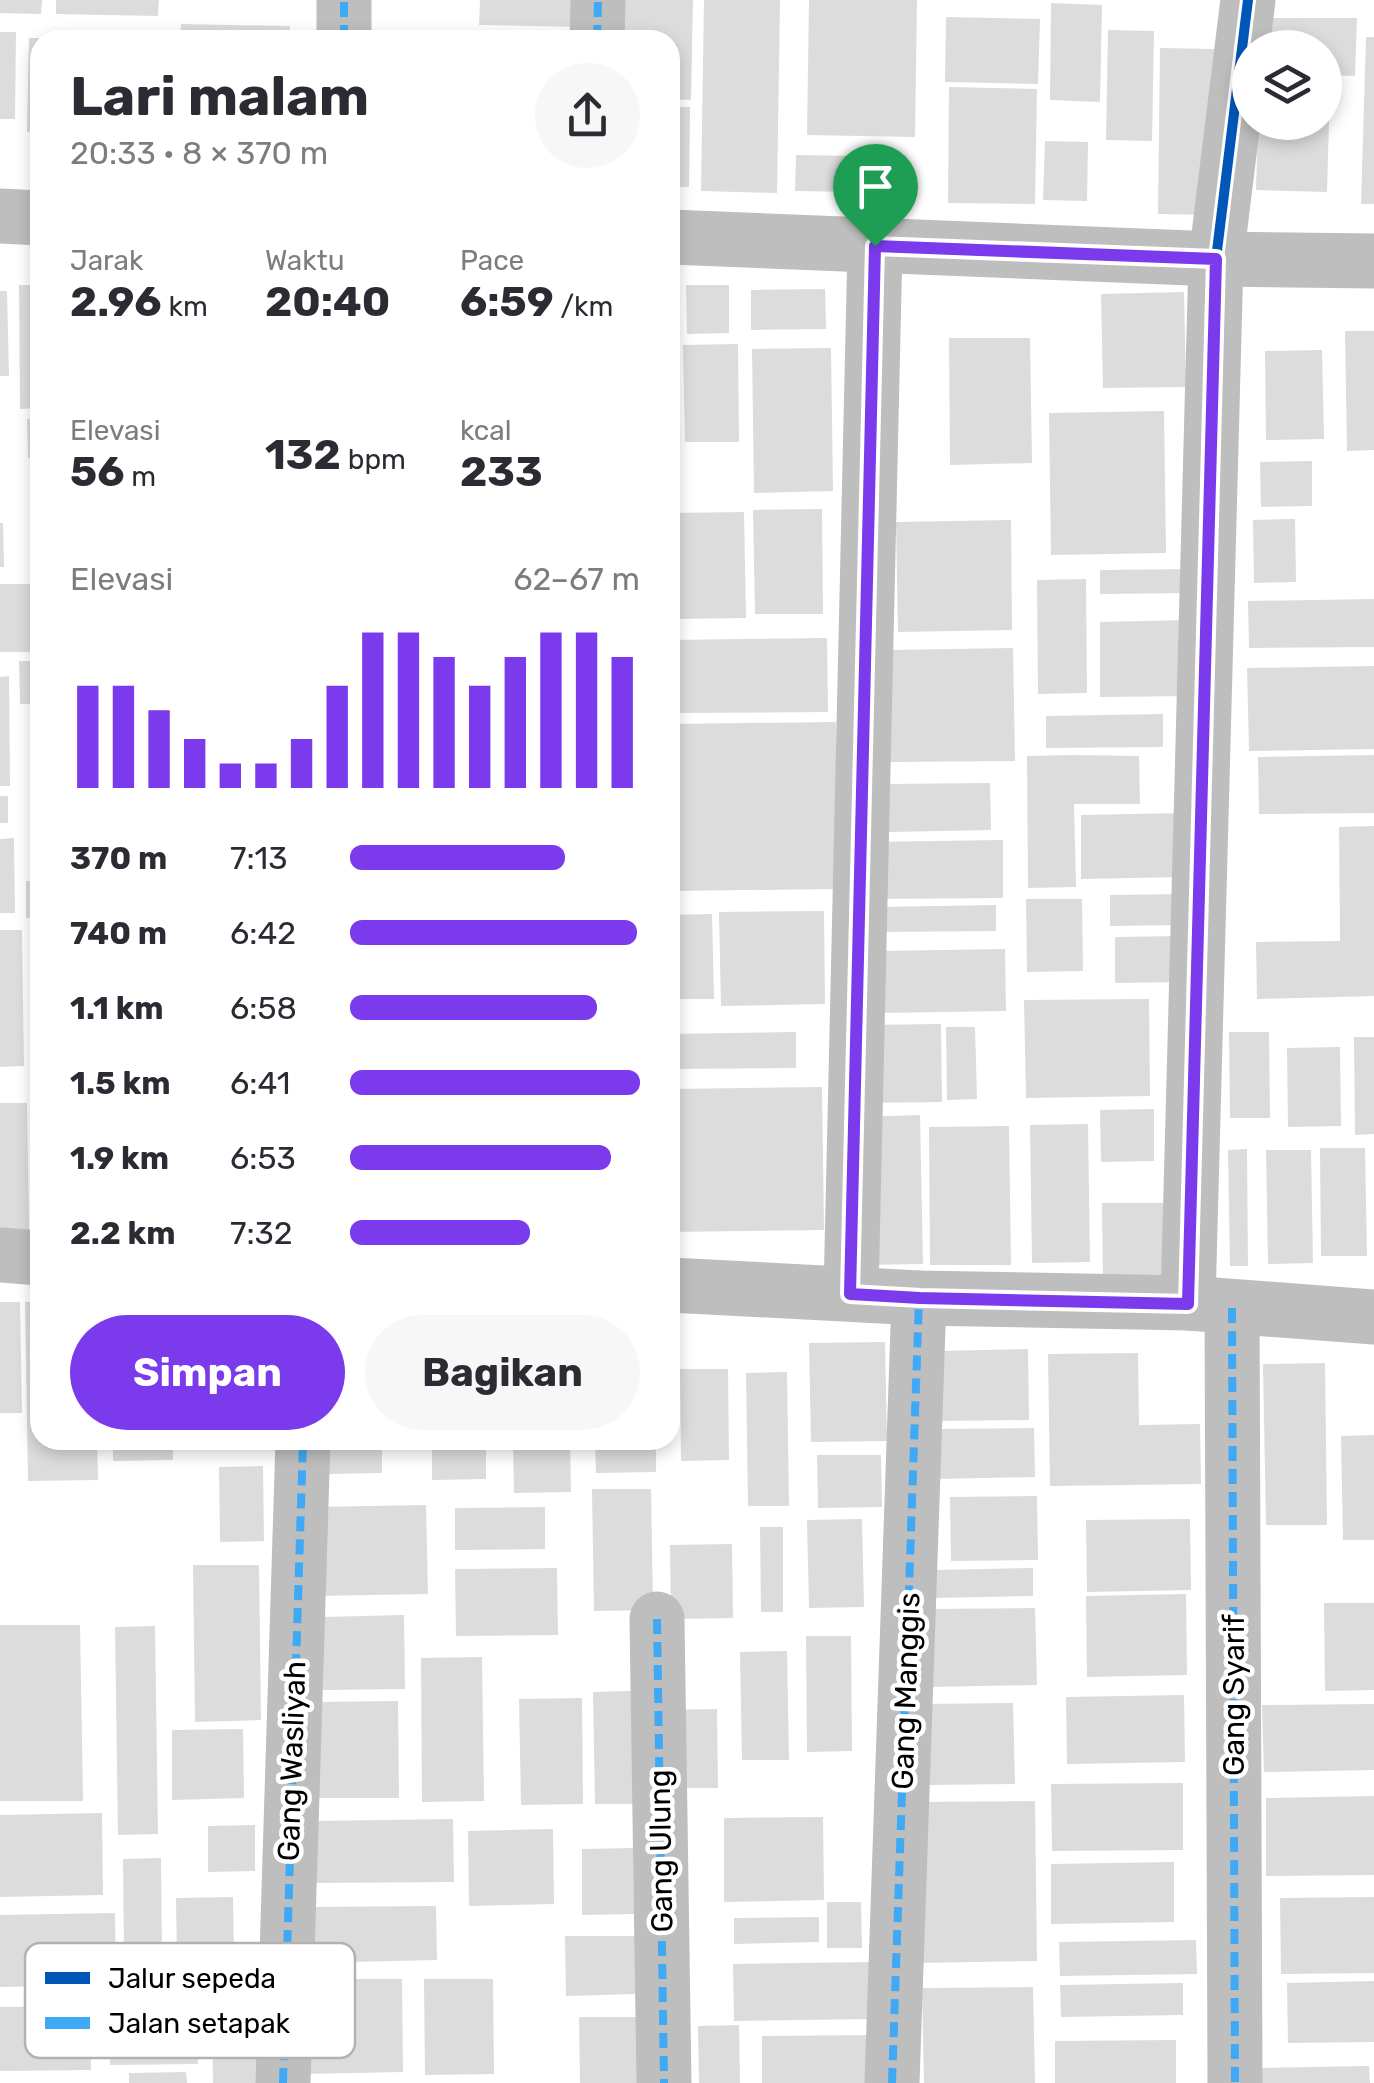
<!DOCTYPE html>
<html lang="id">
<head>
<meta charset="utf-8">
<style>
  body { margin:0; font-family:Rubik,sans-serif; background:#f7f7f7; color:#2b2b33; height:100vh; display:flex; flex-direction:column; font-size:38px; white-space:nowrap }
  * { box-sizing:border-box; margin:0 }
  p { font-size:32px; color:#7c7c81 }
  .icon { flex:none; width:55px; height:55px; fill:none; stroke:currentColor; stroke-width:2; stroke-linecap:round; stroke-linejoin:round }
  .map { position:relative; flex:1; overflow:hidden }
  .side { position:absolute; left:30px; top:30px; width:650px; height:1420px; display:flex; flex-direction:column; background:#fff; border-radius:30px; box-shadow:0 5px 15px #0003 }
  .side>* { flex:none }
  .controls { position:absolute; left:1232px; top:30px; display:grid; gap:20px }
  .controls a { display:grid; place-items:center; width:110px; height:110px; border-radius:50%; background:#fff; box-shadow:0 5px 15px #0003; font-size:50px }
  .pin { position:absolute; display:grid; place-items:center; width:85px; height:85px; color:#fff; margin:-102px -42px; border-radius:50% 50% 50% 0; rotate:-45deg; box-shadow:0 0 10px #0007 }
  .pin .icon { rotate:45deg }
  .round { display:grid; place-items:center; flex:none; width:105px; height:105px; border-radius:52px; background:#f7f7f7 }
  .overview { display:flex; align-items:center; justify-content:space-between; height:170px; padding:0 40px }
  h1 { font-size:55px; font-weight:700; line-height:75px }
  .metrics { display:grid; grid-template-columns:repeat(3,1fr); gap:15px; height:170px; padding:10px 40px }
  .metrics div { display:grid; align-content:center }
  .metrics b { font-size:42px; font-weight:700 }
  .metrics small { font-size:28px; font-weight:400 }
  .metrics p { font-size:28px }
  .chart { height:280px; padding:20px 40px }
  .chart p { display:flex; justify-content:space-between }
  .chart svg { width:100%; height:180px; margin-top:10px; stroke:#7c3aed; stroke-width:6 }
  .action { display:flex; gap:20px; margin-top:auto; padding:20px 40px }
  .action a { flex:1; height:115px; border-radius:60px; background:#7c3aed; color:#fff; font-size:40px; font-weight:700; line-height:115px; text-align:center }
  .action a+a { background:#f7f7f7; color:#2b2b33 }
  ul { padding:0 40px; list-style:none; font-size:32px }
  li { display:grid; grid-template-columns:160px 120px 1fr; align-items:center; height:75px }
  li i { height:25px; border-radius:12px; background:#7c3aed }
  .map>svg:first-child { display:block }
</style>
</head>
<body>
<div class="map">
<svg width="1374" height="2083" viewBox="0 0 1374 2083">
  <rect width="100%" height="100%" fill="#fff"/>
  <!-- building -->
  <g fill="#dcdcdc">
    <polygon points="0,0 42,0 41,14 0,13"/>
    <polygon points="56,0 159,0 158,16 56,14"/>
    <polygon points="480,0 583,0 582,27 479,25"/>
    <polygon points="613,0 693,0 691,100 670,99 670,40 613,40"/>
    <polygon points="704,0 780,0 777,193 701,191"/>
    <polygon points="809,0 917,0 915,137 807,135"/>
    <polygon points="1051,3 1102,5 1100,102 1050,100"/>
    <polygon points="946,17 1040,19 1038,84 945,82"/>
    <polygon points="1266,18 1357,18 1355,76 1325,75 1325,48 1264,48"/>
    <polygon points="181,24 290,26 290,40 180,40"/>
    <polygon points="371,30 458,31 458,40 371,40"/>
    <polygon points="1108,30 1154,31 1152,141 1106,140"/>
    <polygon points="0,32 16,32 15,119 0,119"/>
    <polygon points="1366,37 1374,37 1374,204 1361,204"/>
    <polygon points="29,38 40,38 40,132 27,132"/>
    <polygon points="1160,48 1216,49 1213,215 1158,214"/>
    <polygon points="949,87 1037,89 1035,204 948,203"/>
    <polygon points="1325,87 1330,87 1327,192 1256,190 1258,122 1325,122"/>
    <polygon points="670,107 690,107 689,187 670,187"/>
    <polygon points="1045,141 1088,142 1087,201 1043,200"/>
    <polygon points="796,155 854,156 853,192 795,191"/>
    <polygon points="19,285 40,285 40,408 20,409"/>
    <polygon points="686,285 729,285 729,333 687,334"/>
    <polygon points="825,289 826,329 751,330 751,290"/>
    <polygon points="0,291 7,291 9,376 0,376"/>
    <polygon points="1184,292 1186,387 1103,388 1101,294"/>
    <polygon points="670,315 674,315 675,452 670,452"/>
    <polygon points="1345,331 1374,331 1374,450 1347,451"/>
    <polygon points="949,338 1030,338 1032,463 950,465"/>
    <polygon points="738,344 739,442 685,442 683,345"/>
    <polygon points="831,348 833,491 754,493 752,349"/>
    <polygon points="1322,350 1324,439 1266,440 1265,351"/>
    <polygon points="1164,411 1166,553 1051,555 1049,413"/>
    <polygon points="27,419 40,419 40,458 28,458"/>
    <polygon points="1312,461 1312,506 1261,507 1260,462"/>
    <polygon points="822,509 823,614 755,614 753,510"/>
    <polygon points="744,512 746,618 670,619 670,513"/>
    <polygon points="1295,519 1296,582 1254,583 1253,520"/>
    <polygon points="1011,520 1012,630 898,632 896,522"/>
    <polygon points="0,523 3,523 4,567 0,567"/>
    <polygon points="1196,569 1196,593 1100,594 1100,570"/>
    <polygon points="1086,579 1087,693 1038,694 1037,580"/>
    <rect x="0" y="584" width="40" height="68"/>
    <polygon points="1374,599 1374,647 1249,648 1248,601"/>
    <polygon points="1190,620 1192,696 1100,697 1100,622"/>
    <polygon points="827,638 828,712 670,713 670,640"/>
    <polygon points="1013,648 1015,761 890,762 890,650"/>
    <polygon points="19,661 40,661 40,704 20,704"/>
    <polygon points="1374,666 1374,749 1249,751 1247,668"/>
    <polygon points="9,676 10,786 0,786 0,677"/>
    <polygon points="33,713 40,713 40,841 35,841"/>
    <polygon points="1163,714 1163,747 1046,748 1046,716"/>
    <polygon points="836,722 837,889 670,891 670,724"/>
    <polygon points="1073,755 1139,756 1140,804 1074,804 1076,887 1028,888 1027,756"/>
    <polygon points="1374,755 1374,813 1259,814 1258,757"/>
    <polygon points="990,783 991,830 888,832 888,784"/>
    <rect x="0" y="796" width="8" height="27"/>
    <polygon points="1182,813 1183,877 1081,879 1081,815"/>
    <polygon points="1374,826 1374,996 1257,999 1256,942 1340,941 1339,827"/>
    <polygon points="14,838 15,913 0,913 0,839"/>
    <polygon points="1003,840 1003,898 867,899 867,842"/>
    <polygon points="26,881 40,881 40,917 26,918"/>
    <polygon points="1180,894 1180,925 1110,926 1110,895"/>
    <polygon points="1026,899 1082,899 1083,971 1027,972"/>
    <polygon points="996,905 996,931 880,932 879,907"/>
    <polygon points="824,911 825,1004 721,1006 719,912"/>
    <polygon points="712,914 714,999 670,999 670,915"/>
    <polygon points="0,930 22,930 24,1066 0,1067"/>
    <polygon points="1181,936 1182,982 1115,983 1115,937"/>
    <polygon points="35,945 40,945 40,1041 37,1041"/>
    <polygon points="1005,949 1006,1011 880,1013 880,951"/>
    <polygon points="1149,999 1150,1096 1026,1098 1024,1000"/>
    <polygon points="941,1024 942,1102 865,1103 864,1025"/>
    <polygon points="946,1027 975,1027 977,1099 947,1100"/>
    <polygon points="796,1032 796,1068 670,1069 670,1034"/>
    <polygon points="1229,1032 1269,1032 1270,1118 1230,1118"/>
    <polygon points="1354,1037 1374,1037 1374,1134 1355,1135"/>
    <polygon points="1340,1047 1341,1126 1288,1127 1287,1048"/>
    <polygon points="822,1087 824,1230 670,1232 670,1089"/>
    <polygon points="0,1103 27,1103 29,1232 0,1233"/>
    <polygon points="1154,1109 1154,1161 1101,1162 1100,1110"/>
    <polygon points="920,1115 923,1264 859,1265 857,1117"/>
    <polygon points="1088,1124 1090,1262 1032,1263 1030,1125"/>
    <polygon points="1009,1126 1011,1265 930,1265 929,1127"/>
    <polygon points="1320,1148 1365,1148 1367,1256 1321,1256"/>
    <polygon points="1247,1149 1248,1266 1230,1266 1228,1150"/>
    <polygon points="1266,1150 1311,1150 1313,1263 1268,1264"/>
    <polygon points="1102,1203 1163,1203 1164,1283 1103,1284"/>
    <polygon points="0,1302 20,1302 22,1413 0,1413"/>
    <polygon points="25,1302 40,1302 40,1440 97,1440 98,1480 28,1481"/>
    <polygon points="885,1342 887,1441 811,1442 809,1343"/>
    <polygon points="1028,1349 1029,1420 939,1421 938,1351"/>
    <polygon points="1138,1353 1139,1425 1200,1424 1201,1484 1050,1486 1048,1354"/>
    <polygon points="1325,1363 1327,1525 1266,1525 1263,1364"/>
    <polygon points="680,1369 728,1369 729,1460 681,1461"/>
    <polygon points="787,1372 789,1506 748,1506 746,1373"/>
    <polygon points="1034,1428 1035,1477 935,1479 934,1429"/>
    <polygon points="1374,1435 1374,1540 1343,1540 1341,1436"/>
    <polygon points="113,1440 173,1440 173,1460 113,1461"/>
    <polygon points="329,1440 382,1440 382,1473 329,1474"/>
    <polygon points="432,1440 486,1440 486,1479 432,1480"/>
    <polygon points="513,1440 570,1440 571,1492 514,1493"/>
    <polygon points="595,1440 656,1440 656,1472 596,1473"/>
    <polygon points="817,1455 881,1455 882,1507 818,1508"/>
    <polygon points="263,1466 264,1541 220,1542 219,1467"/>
    <polygon points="592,1489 651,1489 653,1610 594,1611"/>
    <polygon points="1037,1496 1038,1560 951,1561 950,1497"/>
    <polygon points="426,1505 428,1594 314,1596 313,1507"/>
    <polygon points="545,1507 545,1549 455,1550 455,1508"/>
    <polygon points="862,1519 864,1607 809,1608 807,1520"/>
    <polygon points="1190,1519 1191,1590 1087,1592 1086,1520"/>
    <polygon points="760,1527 783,1527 783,1612 761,1612"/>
    <polygon points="732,1544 733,1618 671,1619 670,1545"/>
    <polygon points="193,1565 259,1565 261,1720 195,1722"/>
    <polygon points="557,1568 558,1635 456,1636 455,1569"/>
    <polygon points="1033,1568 1033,1596 934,1598 934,1570"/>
    <polygon points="1186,1594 1187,1675 1087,1677 1086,1596"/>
    <polygon points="1324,1603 1374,1603 1374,1690 1325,1691"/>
    <polygon points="1035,1608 1037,1685 929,1687 928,1609"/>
    <polygon points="404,1615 405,1689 323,1690 323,1617"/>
    <polygon points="0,1625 80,1625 83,1801 0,1801"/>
    <polygon points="155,1626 158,1834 118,1835 115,1627"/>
    <polygon points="806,1636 851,1636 852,1751 807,1752"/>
    <polygon points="787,1651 789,1760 742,1760 740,1652"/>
    <polygon points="482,1657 484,1801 422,1802 421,1658"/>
    <polygon points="631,1691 633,1804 595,1804 593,1692"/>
    <polygon points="1184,1695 1185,1762 1067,1764 1066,1697"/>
    <polygon points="582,1698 583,1804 521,1805 519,1699"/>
    <polygon points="398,1701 399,1798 319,1798 318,1702"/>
    <polygon points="1013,1703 1015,1784 926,1785 925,1704"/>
    <polygon points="1374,1704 1374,1770 1264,1772 1262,1705"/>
    <polygon points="717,1709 718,1788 665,1788 663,1710"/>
    <polygon points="243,1729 244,1798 172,1800 172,1730"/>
    <polygon points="1183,1783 1183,1850 1052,1851 1051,1784"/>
    <polygon points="1374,1796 1374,1875 1266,1876 1266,1798"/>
    <polygon points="1035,1801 1037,1961 917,1963 915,1802"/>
    <polygon points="102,1813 103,1895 0,1897 0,1815"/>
    <polygon points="823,1817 824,1900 724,1902 724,1818"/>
    <polygon points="453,1819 454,1882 313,1883 313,1821"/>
    <polygon points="255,1825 255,1871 208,1872 208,1826"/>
    <polygon points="553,1829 554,1904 469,1906 468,1831"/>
    <polygon points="633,1848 634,1914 582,1915 582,1849"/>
    <polygon points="161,1858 162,1958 124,1959 123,1859"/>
    <polygon points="1174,1862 1174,1922 1051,1924 1051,1864"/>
    <polygon points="233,1897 234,1959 177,1960 176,1898"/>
    <polygon points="1374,1897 1374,1973 1281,1974 1280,1898"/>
    <polygon points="827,1902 861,1902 862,1948 827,1948"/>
    <polygon points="436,1906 437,1960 309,1963 309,1907"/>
    <polygon points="115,1913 116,1985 0,1987 0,1915"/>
    <polygon points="819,1917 819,1942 734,1944 734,1918"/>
    <polygon points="565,1936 636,1936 636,1994 566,1996"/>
    <polygon points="1196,1940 1197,1974 1060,1976 1059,1942"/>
    <polygon points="871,1962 872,2019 734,2021 733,1964"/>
    <polygon points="303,1979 402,1979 403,2072 304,2074"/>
    <polygon points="424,1979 493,1979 494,2074 425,2075"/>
    <polygon points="1374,1981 1374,2042 1288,2043 1287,1983"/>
    <polygon points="1183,1983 1183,2015 1061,2017 1060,1985"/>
    <polygon points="1033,1987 1035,2083 924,2083 922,1988"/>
    <polygon points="90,2006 91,2070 0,2071 0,2007"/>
    <polygon points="579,2017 641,2017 642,2083 580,2083"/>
    <polygon points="260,2022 261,2083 213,2083 212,2023"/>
    <polygon points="739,2025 740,2083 699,2083 698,2026"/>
    <polygon points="197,2031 198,2064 110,2065 109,2032"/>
    <polygon points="878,2035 879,2083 762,2083 762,2036"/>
    <polygon points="1176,2040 1176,2083 1055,2083 1055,2041"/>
    <polygon points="1369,2066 1370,2083 1262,2083 1262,2068"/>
    <polygon points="186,2072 187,2083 129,2083 129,2073"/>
  </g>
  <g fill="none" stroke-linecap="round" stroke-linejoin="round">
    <!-- minor -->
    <g stroke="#bebebe" stroke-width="55">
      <polyline points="344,40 344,0"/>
      <polyline points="597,40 598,0"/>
      <polyline points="0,216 40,218"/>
      <polyline points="670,237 1216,259 1374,261"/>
      <polyline points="0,1255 40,1258"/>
      <polyline points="670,1285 919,1298 1188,1303 1374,1317"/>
      <polyline points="851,1294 875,246"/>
      <polyline points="1188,1303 1216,259 1248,0"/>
      <polyline points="1232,1308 1235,2083"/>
      <polyline points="657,1619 664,2083"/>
      <polyline points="283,2083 303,1440"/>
      <polyline points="892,2083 919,1298"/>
    </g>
    <!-- quiet -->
    <g stroke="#3fa9f5" stroke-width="8" stroke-dasharray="15 8" stroke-linecap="butt">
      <polyline points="344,40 344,0"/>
      <polyline points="597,40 598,0"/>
      <polyline points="1232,1308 1235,2083"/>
      <polyline points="657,1619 664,2083"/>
      <polyline points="283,2083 303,1440"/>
      <polyline points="892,2083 919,1298"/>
    </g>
    <defs>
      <g id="cycleway">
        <polyline points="851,1294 875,246"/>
        <polyline points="1188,1303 1216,259 1248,0"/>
      </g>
    </defs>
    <!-- cycleway casing -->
    <use href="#cycleway" stroke="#fff" stroke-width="16"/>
    <!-- cycleway -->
    <use href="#cycleway" stroke="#0057b8" stroke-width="10"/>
  </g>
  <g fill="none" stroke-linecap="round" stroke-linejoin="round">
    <defs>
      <polygon id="route" points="875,246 1216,259 1188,1304 920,1298 850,1294"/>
    </defs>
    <!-- route casing -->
    <use href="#route" stroke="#fff" stroke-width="20"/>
    <!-- route -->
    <use href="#route" stroke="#7c3aed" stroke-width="12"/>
  </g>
  <g text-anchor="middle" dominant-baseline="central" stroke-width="9" stroke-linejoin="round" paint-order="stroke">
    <!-- street labels -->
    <g font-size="30" fill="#000" stroke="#fff">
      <text transform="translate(906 1691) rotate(-88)">Gang Manggis</text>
      <text transform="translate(1234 1695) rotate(-90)">Gang Syarif</text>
      <text transform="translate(292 1761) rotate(-88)">Gang Wasliyah</text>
      <text transform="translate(661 1851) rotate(-91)">Gang Ulung</text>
    </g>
  </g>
  <!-- legend -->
  <rect x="25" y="1943" width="330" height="115" rx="15" fill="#fff" stroke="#b2b2b2" stroke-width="2.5"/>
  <rect x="45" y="1972" width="45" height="12" fill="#0057b8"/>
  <rect x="45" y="2017" width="45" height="12" fill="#3fa9f5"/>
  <g font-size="28" fill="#000">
    <text x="108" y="1988">Jalur sepeda</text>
    <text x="108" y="2033">Jalan setapak</text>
  </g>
</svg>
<div class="controls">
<a><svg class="icon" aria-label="layers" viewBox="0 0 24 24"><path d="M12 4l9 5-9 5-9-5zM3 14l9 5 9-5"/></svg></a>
</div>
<div class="pin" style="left:875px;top:246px;background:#1e9e55"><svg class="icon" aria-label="arrive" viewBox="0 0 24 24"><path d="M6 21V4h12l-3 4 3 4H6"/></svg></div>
<section class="side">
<div class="overview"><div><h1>Lari malam</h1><p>20:33 · 8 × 370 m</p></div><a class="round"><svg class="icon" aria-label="share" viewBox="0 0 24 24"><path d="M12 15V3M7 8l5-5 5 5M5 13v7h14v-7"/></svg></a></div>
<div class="metrics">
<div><p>Jarak</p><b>2.96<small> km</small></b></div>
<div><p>Waktu</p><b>20:40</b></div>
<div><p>Pace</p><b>6:59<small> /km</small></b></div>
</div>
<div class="metrics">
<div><p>Elevasi</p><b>56<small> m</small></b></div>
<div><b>132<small> bpm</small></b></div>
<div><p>kcal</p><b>233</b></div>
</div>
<div class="chart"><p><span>Elevasi</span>62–67 m</p>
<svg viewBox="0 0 160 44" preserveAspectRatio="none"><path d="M5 44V19M15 44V19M25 44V25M35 44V32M45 44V38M55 44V38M65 44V32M75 44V19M85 44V6M95 44V6M105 44V12M115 44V19M125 44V12M135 44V6M145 44V6M155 44V12"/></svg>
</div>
<ul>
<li><b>370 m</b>7:13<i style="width:74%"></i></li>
<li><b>740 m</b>6:42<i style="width:99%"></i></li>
<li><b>1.1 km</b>6:58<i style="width:85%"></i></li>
<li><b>1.5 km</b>6:41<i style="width:100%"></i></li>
<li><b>1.9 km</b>6:53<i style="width:90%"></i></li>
<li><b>2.2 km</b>7:32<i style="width:62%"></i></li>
</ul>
<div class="action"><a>Simpan</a><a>Bagikan</a></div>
</section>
</div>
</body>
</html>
